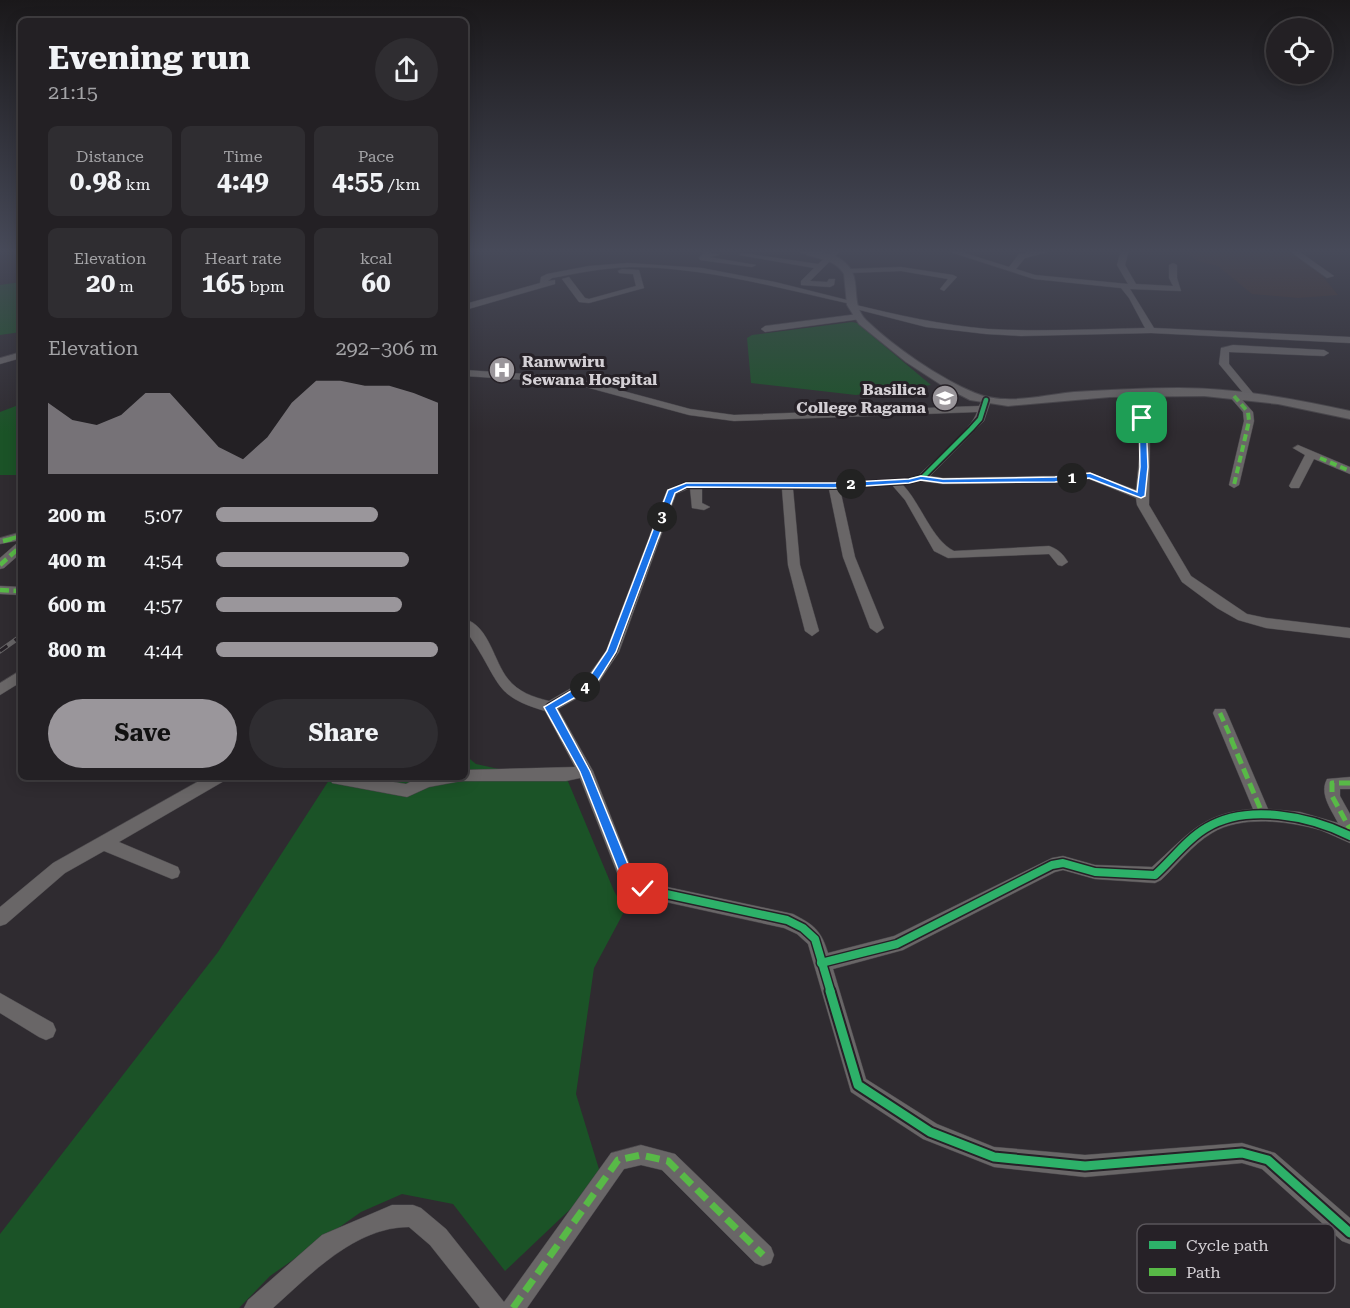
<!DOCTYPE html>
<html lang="en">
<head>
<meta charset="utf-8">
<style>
  body { margin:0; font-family:"Roboto Serif",serif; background:#2f2d31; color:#f1f3f6; height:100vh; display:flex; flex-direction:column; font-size:22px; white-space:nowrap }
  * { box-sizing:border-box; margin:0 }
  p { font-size:20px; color:#a3a3a6 }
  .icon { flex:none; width:33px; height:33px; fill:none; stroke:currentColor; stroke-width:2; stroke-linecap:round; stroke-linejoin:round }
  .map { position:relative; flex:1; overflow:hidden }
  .sheet { position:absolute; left:18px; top:18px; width:450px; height:762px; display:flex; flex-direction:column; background:#232024; border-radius:9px; box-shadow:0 3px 15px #0003,0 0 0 2px #403e41 }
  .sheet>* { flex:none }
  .buttons { position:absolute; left:1266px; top:18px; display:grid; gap:12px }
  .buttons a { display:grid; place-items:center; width:66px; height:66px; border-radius:50%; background:#232024; box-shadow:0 3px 15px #0003,0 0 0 2px #403e41; font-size:30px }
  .pin { position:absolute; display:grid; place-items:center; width:51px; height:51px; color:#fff; margin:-26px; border-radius:12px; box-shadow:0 3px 9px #0006 }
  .km { position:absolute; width:30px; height:30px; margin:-15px; border-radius:50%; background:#222; color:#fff; font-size:16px; line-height:30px; text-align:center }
  .round { display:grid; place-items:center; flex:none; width:63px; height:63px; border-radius:32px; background:#2f2d31 }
  .head { display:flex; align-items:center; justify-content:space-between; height:102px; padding:0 30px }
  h1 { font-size:33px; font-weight:700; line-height:45px }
  .metrics { display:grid; grid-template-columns:repeat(3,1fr); gap:9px; height:102px; padding:6px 30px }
  .metrics div { display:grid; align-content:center; border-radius:9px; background:#2f2d31; text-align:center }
  .metrics b { font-size:26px; font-weight:700 }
  .metrics small { font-size:16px; font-weight:400 }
  .metrics p { font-size:16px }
  .chart { height:168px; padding:12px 30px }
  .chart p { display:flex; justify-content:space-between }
  .chart svg { width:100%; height:108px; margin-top:6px; fill:#9a969b; opacity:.7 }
  .action { display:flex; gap:12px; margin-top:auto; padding:12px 30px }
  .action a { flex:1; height:69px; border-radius:36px; background:#9a969b; color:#111; font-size:24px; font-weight:700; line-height:69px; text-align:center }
  .action a+a { background:#2f2d31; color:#f1f3f6 }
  ul { padding:0 30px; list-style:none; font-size:20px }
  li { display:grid; grid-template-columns:96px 72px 1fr; align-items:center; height:45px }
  li i { height:15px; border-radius:8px; background:#9a969b }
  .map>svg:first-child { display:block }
</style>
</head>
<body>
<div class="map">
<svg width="1350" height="1308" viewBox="0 0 1350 1308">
  <rect width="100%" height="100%" fill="#2f2b30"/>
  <!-- industrial -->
  <polygon fill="#3f2e29" points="1184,250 1287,250 1320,273 1338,295 1298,298 1252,294 1218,266 1197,261"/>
  <!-- green -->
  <g fill="#1b5327">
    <polygon points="21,282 21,332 0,335 0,285"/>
    <polygon points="852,322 857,323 931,385 856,395 751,383 747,338 752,335"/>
    <polygon points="21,404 21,475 0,475 0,412"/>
    <polygon points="465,755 476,764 549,780 567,779 614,891 625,910 594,968 576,1094 602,1179 505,1271 453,1204 402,1194 361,1212 270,1276 239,1308 0,1308 0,1234 218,952 331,777 465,777"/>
  </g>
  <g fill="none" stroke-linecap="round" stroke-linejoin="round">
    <defs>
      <g id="minor">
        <polygon points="833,250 841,250 810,281 827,282 829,279 835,279 834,285 830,287 801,285 801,281 814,268 739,255 743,253 818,264"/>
        <path d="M944,250H955L1009,267L1019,254L1042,250H1056L1025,258L1016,269L1035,275L1128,284L1117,265L1121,250H1129L1125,265L1136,284L1173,286L1169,278V265L1173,263L1177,265V278L1181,291L1130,289L1154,328L1350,337V343L1151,333L1021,336L986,334L926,327L848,307L852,304C897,315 942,325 988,329C1040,332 1093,329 1145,328L1129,298L1121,288L1034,279Z"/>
        <polygon points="1288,250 1297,250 1334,276 1327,278"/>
        <polygon points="705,251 719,255 709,257 756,265 752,267 700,260 699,258"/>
        <path d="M628,263L702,268L775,282L855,302L851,304C778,288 705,267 630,267C603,268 578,273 552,278L548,281L555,280V284L465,310V304L540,283L541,277L547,274L589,266Z"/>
        <polygon points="901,267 953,275 957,277 944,291 940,289 948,279 901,271 849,273 845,271 849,269"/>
        <polygon points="622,269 639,270 644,288 589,303 579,302 562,279 569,277 585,298 589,299 636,286 633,274 619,273 618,271"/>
        <polygon points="858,314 861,315 861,319 765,332 761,329 765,326"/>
        <polygon points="1233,345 1324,350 1329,353 1324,356 1229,352 1229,364 1257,398 1252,401 1249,400 1219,364 1221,348"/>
        <polygon points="21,352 21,358 0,364 0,358"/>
        <path d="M465,370L571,377L690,409L734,415L979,406L983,398L986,397L991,400L984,421L930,476L943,478L1055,476L1090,473L1136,490C1139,458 1145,424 1131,393L1139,391L1147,409L1150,429L1149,505L1191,576L1247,614L1266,618L1350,628V638L1266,628L1238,620L1217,608L1182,582L1137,505L1136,498L1089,479L1055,482L943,484L920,481L903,485C921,504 932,540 954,551L1049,546C1058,549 1063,554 1068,562L1062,566L1058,565L1049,554L948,558L934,551L905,500L892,485L840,489L855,557L884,628L877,633L870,628L843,557L829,489H793L800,565L819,631L812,636L805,631L788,565L782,489L702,488V503L710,507L704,510L692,508L690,488L676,494L619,652L595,688L558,709L593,771L635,878L644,882L793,914C814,925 821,930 828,953L894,936L1052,858L1063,856L1095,865L1152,867C1188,835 1201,813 1253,809L1213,713L1215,709H1225L1227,713L1268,809L1300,812L1338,823C1331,809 1319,794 1327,779L1350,777V789H1340V796L1350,814V843C1340,839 1331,834 1320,830C1289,821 1241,815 1212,833C1192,845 1177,865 1161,880L1155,883L1095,879L1063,870L1055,872L903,950L833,969L866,1079L937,1124L994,1147L1085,1155L1242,1143L1275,1153L1350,1218V1244L1342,1241L1262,1169L1242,1163L1085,1177L994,1167L923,1139L851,1092L808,944L797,934L784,928L643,897L623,888L580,778L566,781H461L429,787L407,797L332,783L330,777H362L406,784L420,777H465V770L575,767L545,711C498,697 501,687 478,649C471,637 465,633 465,619C489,626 494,662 508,679C518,692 533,697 549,701L585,680L606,651L667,490L686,482L834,483L908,478L919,475C933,461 972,429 977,412L734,421L689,415L571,383L465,376Z"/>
        <polygon points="1234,393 1237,394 1253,412 1254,421 1239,485 1234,488 1229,485 1244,421 1243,412 1229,396"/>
        <polygon points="1298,445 1350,467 1350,474 1314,459 1299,488 1291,488 1289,486 1305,455 1293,448"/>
        <polygon points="21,532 21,540 0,544 0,538"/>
        <polygon points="21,543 21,553 4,568 0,569 0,558 16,544"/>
        <polygon points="0,586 21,587 21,595 0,594"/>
        <polygon points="21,670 21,682 0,695 0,683"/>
        <polygon points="206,777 227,777 224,781 119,842 178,867 180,872 178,877 172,879 104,851 65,873 6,924 0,926 0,907 53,863"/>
        <polygon points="0,993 53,1023 56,1030 53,1037 46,1040 39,1037 0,1013"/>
        <path d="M641,1145L675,1154L771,1247L774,1255L771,1263L763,1266L755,1263L662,1170L641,1165L624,1169L527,1308H480L430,1245L409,1227C355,1227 311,1274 273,1308H244L248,1300L322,1235L392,1205H413L421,1208L446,1229L504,1302L611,1153Z"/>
      </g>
      <path id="major" d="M797,250C820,249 852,255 855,282C857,297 855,308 866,320C894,347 939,378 975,393C1006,406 1043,395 1074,392C1109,390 1144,388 1179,388C1237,388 1294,399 1350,411V419L1278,404L1204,396L1110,397L1008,406L970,400L943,386L906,362L859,324L847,305L844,274C833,256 812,260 797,250Z"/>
    </defs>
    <!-- minor casing -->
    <use href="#minor" stroke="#49464a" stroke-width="1"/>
    <!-- major casing -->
    <use href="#major" stroke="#49464a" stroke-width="2"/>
    <!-- minor -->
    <use href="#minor" fill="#696667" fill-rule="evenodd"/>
    <!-- major -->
    <use href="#major" fill="#6a6768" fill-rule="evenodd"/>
    <defs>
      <polyline id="rail" points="0,651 21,636"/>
    </defs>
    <!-- rail casing -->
    <use href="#rail" stroke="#666466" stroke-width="5"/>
    <!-- rail -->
    <use href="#rail" stroke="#262127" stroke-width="3" stroke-dasharray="9" stroke-linecap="butt"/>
    <!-- quiet-far3 -->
    <g stroke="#58b947" stroke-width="4" stroke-dasharray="7 4" stroke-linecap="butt">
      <polyline points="1234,396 1248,412 1249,421 1234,485"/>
      <polyline points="1320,458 1350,471"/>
      <polyline points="10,539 21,536"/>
    </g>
    <!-- quiet-far2 -->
    <g stroke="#58b947" stroke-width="4.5" stroke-dasharray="9 4.5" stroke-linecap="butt">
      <polyline points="3,541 15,538"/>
      <polyline points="0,565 20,547"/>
      <polyline points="0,590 21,591"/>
      <polyline points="1220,713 1232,740"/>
    </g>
    <!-- quiet-far1 -->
    <g stroke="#58b947" stroke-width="5" stroke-dasharray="11 5" stroke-linecap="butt">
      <polyline points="1231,739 1263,815"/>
      <polyline points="1350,783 1332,783 1332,796 1350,829"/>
    </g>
    <!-- quiet -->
    <polyline stroke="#58b947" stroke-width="7" stroke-dasharray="14 7" stroke-linecap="butt" points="513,1308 618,1160 641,1155 668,1161 763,1255"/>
    <defs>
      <polyline id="cycleway-far3" points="654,539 671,492 686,485 834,486 909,481 923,477 971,429 980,419 986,400"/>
      <polyline id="cycleway-far2" points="568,740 550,707 590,684 612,652 654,538"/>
      <g id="cycleway-far1">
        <polyline points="567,739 585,771 629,883 643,889 787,920 803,928 815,939 831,993"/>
        <path d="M821,963L897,944L1052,865L1063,863L1095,872L1155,875C1172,860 1187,839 1206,828C1247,803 1310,816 1350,836"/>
      </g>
      <polyline id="cycleway" points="830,991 858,1085 930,1132 994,1157 1085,1166 1242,1153 1268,1160 1350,1233"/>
    </defs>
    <!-- cycleway-far3 casing -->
    <use href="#cycleway-far3" stroke="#262127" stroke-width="8"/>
    <!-- cycleway-far2 casing -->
    <use href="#cycleway-far2" stroke="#262127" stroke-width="10"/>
    <!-- cycleway-far1 casing -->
    <use href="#cycleway-far1" stroke="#262127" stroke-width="11"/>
    <!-- cycleway casing -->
    <use href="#cycleway" stroke="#262127" stroke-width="13"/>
    <!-- cycleway-far3 -->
    <use href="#cycleway-far3" stroke="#2db169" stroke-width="4.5"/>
    <!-- cycleway-far2 -->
    <use href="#cycleway-far2" stroke="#2db169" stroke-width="6"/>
    <!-- cycleway-far1 -->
    <use href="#cycleway-far1" stroke="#2db169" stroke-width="8"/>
    <!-- cycleway -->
    <use href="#cycleway" stroke="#2db169" stroke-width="9"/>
  </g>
  <!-- sky -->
  <linearGradient id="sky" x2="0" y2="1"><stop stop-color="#1a181a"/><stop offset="0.58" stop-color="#474a59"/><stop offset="1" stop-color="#474a59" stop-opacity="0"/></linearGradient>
  <rect width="1350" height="433" fill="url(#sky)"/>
  <!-- route -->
  <polygon fill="#1a73e8" stroke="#fff" stroke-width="1.5" points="1142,416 1146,418 1148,467 1145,496 1141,498 1089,478 1055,482 943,483 921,480 909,483 834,488 687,487 675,493 616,652 594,687 556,708 590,771 634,879 647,885 649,889 643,895 625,887 580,772 544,707 586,682 607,651 668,490 686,483 834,483 909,479 921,476 943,479 1055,477 1090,473 1137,492 1140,467 1139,418"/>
  <!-- icons -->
  <defs>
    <symbol id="hospital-disc" viewBox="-11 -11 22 22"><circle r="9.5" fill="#9a969b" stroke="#262127"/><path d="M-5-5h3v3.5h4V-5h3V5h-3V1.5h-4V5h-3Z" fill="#fff"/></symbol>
    <symbol id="school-disc" viewBox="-11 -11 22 22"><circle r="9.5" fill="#9a969b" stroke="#262127"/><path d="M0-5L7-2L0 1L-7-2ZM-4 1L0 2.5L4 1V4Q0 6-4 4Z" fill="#fff"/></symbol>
  </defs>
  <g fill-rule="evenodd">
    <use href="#hospital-disc" x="487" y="355" width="30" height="30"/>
    <use href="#school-disc" x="930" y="383" width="30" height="30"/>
  </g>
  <g text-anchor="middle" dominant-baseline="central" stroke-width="6" stroke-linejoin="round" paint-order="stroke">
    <!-- far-poi labels -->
    <g font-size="16" font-weight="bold" fill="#d4d0d5" stroke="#262127" text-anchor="start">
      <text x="522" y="361">Ranwwiru<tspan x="522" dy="18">Sewana Hospital</tspan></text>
      <text x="926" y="389" text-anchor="end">Basilica<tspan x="926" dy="18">College Ragama</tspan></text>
    </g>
  </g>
  <!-- legend -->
  <rect x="1137" y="1224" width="198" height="69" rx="9" fill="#262127" stroke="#5a565b" stroke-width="1.5"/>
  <rect x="1149" y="1241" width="27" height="8" fill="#2db169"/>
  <rect x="1149" y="1268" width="27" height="8" fill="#58b947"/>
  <g font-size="16" fill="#d4d0d5">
    <text x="1186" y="1251">Cycle path</text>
    <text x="1186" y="1278">Path</text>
  </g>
</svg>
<div class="buttons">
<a><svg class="icon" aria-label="locate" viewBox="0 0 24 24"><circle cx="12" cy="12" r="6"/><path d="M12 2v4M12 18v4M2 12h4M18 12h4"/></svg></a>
</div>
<div class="pin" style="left:1142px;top:418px;background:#1e9e55"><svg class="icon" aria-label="arrive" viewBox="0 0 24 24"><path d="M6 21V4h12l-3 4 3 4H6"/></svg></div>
<div class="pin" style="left:643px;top:889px;background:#d93025"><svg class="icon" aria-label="check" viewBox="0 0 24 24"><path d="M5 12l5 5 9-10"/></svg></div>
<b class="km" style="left:1072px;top:478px">1</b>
<b class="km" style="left:851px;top:484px">2</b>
<b class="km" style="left:662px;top:517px">3</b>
<b class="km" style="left:585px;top:687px">4</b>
<section class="sheet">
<div class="head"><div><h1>Evening run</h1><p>21:15</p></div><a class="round"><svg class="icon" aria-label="share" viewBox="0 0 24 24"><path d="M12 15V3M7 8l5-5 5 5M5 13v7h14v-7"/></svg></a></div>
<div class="metrics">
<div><p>Distance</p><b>0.98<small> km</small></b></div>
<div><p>Time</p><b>4:49</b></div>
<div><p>Pace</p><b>4:55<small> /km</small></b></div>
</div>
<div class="metrics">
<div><p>Elevation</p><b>20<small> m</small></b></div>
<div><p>Heart rate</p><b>165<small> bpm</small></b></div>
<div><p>kcal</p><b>60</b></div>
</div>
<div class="chart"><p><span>Elevation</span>292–306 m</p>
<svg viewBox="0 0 160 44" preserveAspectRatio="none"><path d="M0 44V15L10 22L20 24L30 20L40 11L50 11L60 22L70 33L80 38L90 29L100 15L110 6L120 6L130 8L140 8L150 11L160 15V44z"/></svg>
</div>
<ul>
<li><b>200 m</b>5:07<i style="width:73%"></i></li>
<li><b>400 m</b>4:54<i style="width:87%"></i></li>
<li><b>600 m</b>4:57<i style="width:84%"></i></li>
<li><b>800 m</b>4:44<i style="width:100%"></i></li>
</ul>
<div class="action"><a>Save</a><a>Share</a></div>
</section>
</div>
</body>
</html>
